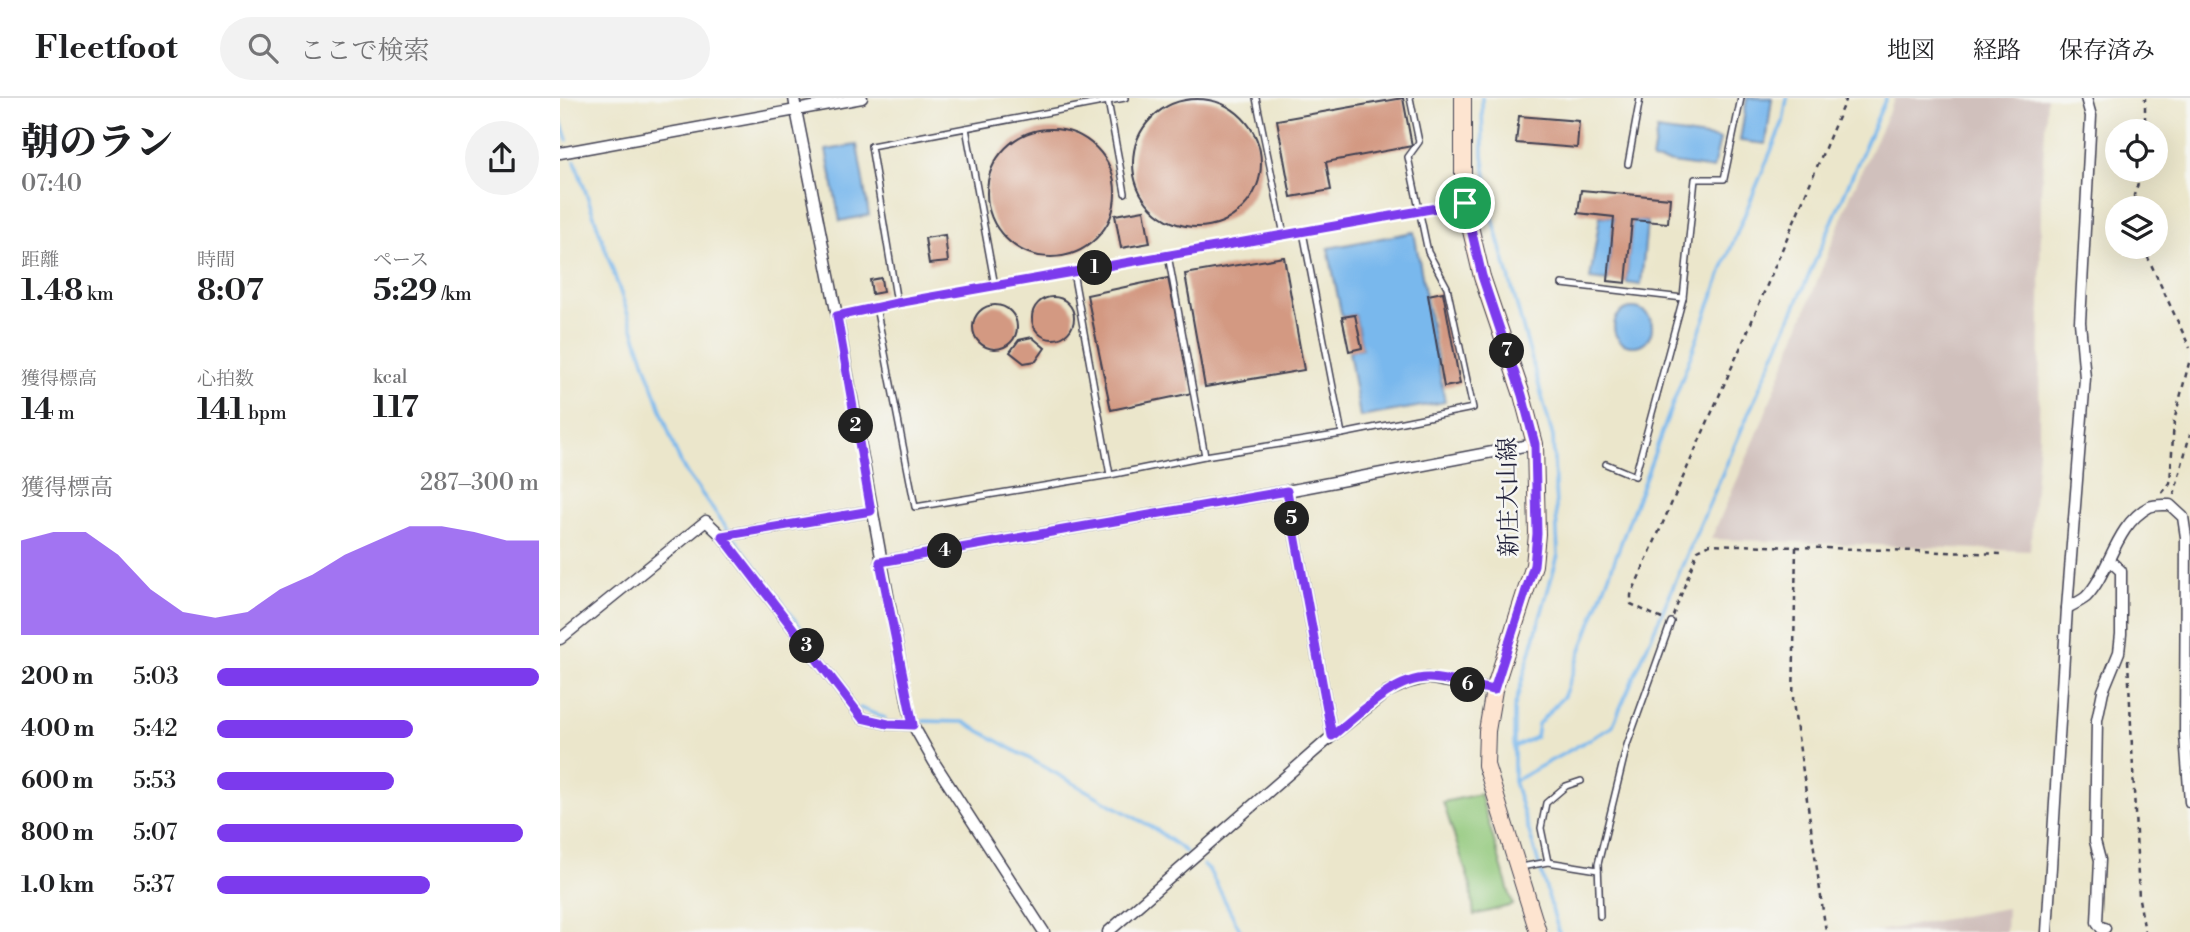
<!DOCTYPE html>
<html lang="ja">
<head>
<meta charset="utf-8">
<style>
  body { margin:0; font-family:"Libre Bodoni","Noto Serif JP",serif; background:#f2f2f2; color:#202124; height:100vh; display:flex; flex-direction:column; font-size:26px; white-space:nowrap }
  * { box-sizing:border-box; margin:0 }
  p { font-size:23px; color:#757577 }
  .icon { flex:none; width:38px; height:38px; fill:none; stroke:currentColor; stroke-width:2; stroke-linecap:round; stroke-linejoin:round }
  .map { position:relative; flex:1; overflow:hidden }
  .details { display:flex; flex-direction:column; background:#fff; width:560px }
  .details>* { flex:none }
  .buttons { position:absolute; left:1545px; top:21px; display:grid; gap:14px }
  .buttons a { display:grid; place-items:center; width:63px; height:63px; border-radius:50%; background:#fff; box-shadow:0 7px 28px #0002; font-size:35px }
  .pin { position:absolute; display:grid; place-items:center; width:60px; height:60px; color:#fff; margin:-30px; border:4px solid #fff; border-radius:50%; box-shadow:0 2px 7px #0007 }
  .km { position:absolute; width:35px; height:35px; margin:-18px; border-radius:50%; background:#222; color:#fff; font-size:19px; line-height:35px; text-align:center }
  .round { display:grid; place-items:center; flex:none; width:74px; height:74px; border-radius:37px; background:#f2f2f2 }
  .headline { display:flex; align-items:center; justify-content:space-between; height:119px; padding:0 21px }
  h1 { font-size:38px; font-weight:800; line-height:52px }
  .figures { display:grid; grid-template-columns:repeat(3,1fr); gap:10px; height:119px; padding:7px 21px }
  .figures div { display:grid; align-content:center }
  .figures b { font-size:30px; font-weight:800 }
  .figures small { font-size:19px; font-weight:400 }
  .figures p { font-size:19px }
  .chart { height:196px; padding:14px 21px }
  .chart p { display:flex; justify-content:space-between }
  .chart svg { width:100%; height:126px; margin-top:7px; fill:#7c3aed; opacity:.7 }
  ul { padding:0 21px; list-style:none; font-size:23px }
  li { display:grid; grid-template-columns:112px 84px 1fr; align-items:center; height:52px }
  li i { height:18px; border-radius:9px; background:#7c3aed }
  header { display:flex; align-items:center; gap:42px; box-sizing:border-box; height:98px; padding:0 35px; background:#fff; border-bottom:2px solid #e0e0e0 }
  header strong { font-size:33px }
  nav { display:flex; gap:38px; margin-inline-start:auto; font-size:24px }
  .search { width:490px; height:63px; background:#f2f2f2; display:flex; align-items:center; gap:18px; box-sizing:border-box; padding:0 24px; border-radius:38px; color:#757577; font-size:26px }
  main { display:flex; flex:1; min-height:0 }
  .map>svg:first-child { display:block }
</style>
</head>
<body>
<header>
<strong>Fleetfoot</strong>
<div class="search"><svg class="icon" aria-label="search" viewBox="0 0 24 24"><circle cx="10" cy="10" r="6"/><path d="M15 15l6 6"/></svg>ここで検索</div>
<nav><a>地図</a><a>経路</a><a>保存済み</a></nav>
</header>
<main>
<section class="details">
<div class="headline"><div><h1>朝のラン</h1><p>07:40</p></div><a class="round"><svg class="icon" aria-label="share" viewBox="0 0 24 24"><path d="M12 15V3M7 8l5-5 5 5M5 13v7h14v-7"/></svg></a></div>
<div class="figures">
<div><p>距離</p><b>1.48<small> km</small></b></div>
<div><p>時間</p><b>8:07</b></div>
<div><p>ペース</p><b>5:29<small> /km</small></b></div>
</div>
<div class="figures">
<div><p>獲得標高</p><b>14<small> m</small></b></div>
<div><p>心拍数</p><b>141<small> bpm</small></b></div>
<div><p>kcal</p><b>117</b></div>
</div>
<div class="chart"><p><span>獲得標高</span>287–300 m</p>
<svg viewBox="0 0 160 44" preserveAspectRatio="none"><path d="M0 44V11L10 8L20 8L30 16L40 28L50 36L60 38L70 36L80 28L90 23L100 16L110 11L120 6L130 6L140 8L150 11L160 11V44z"/></svg>
</div>
<ul>
<li><b>200 m</b>5:03<i style="width:100%"></i></li>
<li><b>400 m</b>5:42<i style="width:61%"></i></li>
<li><b>600 m</b>5:53<i style="width:55%"></i></li>
<li><b>800 m</b>5:07<i style="width:95%"></i></li>
<li><b>1.0 km</b>5:37<i style="width:66%"></i></li>
</ul>
</section>
<div class="map">
<svg width="1630" height="834" viewBox="0 0 1630 834">
  <rect width="100%" height="100%" fill="#f6f6f2"/>
  <filter id="ink" filterUnits="userSpaceOnUse"><feTurbulence type="fractalNoise" baseFrequency=".0143" numOctaves="2"/><feDisplacementMap in="SourceGraphic" scale="14" xChannelSelector="R" yChannelSelector="G"/><feConvolveMatrix kernelMatrix="1 2 1 2 8 2 1 2 1" color-interpolation-filters="sRGB"/></filter>
  <filter id="wash" filterUnits="userSpaceOnUse"><feTurbulence type="fractalNoise" baseFrequency=".00686" numOctaves="4" result="noise"/><feDisplacementMap in="SourceGraphic" scale="28" xChannelSelector="R" yChannelSelector="G"/><feGaussianBlur stdDeviation="1.57" result="paint"/><feColorMatrix in="noise" values="0 0 0 0 0 0 0 0 0 0 0 0 0 0 0 0 0 1.4 0 .05"/><feComposite in="paint" operator="in"/></filter>
  <g filter="url(#wash)">
    <rect width="100%" height="100%" fill="#ebe6cb"/>
    <!-- industrial -->
    <g fill="#d0c0bc">
      <polygon points="1335,0 1487,0 1481,95 1479,339 1470,453 1151,441 1196,339 1292,94"/>
      <polygon points="1447,810 1446,834 1314,834"/>
    </g>
    <!-- green -->
    <polygon fill="#91c87a" stroke="#5a755a" stroke-width="2" points="920,696 953,807 914,817 911,789 883,704"/>
    <!-- water -->
    <g fill="#79b8ed" stroke="#4e6d94" stroke-width="2">
      <polygon points="1187,0 1212,0 1206,46 1180,43"/>
      <polygon points="1097,32 1160,41 1153,71 1092,62"/>
      <polygon points="297,47 309,117 280,123 266,52"/>
      <polygon points="1040,118 1054,119 1048,183 1030,181"/>
      <polygon points="1072,122 1087,124 1081,187 1066,185"/>
      <polygon points="854,134 885,304 800,319 789,253 802,250 795,217 782,219 768,150"/>
      <circle cx="1073" cy="229" r="19"/>
    </g>
    <g fill="none" stroke-linecap="round" stroke-linejoin="round">
      <!-- stream -->
      <g stroke="#79b8ed" stroke-width="3.5">
        <polyline points="922,0 923,57 932,117 993,339 998,457 954,611 954,683 999,834"/>
        <polyline points="0,21 7,42"/>
        <polyline points="15,63 115,352 125,373 287,592"/>
        <polyline points="300,610 325,620"/>
        <polyline points="362,623 404,624 595,731 626,754"/>
        <polyline points="954,649 976,639 978,626 1004,598 1170,152 1223,24 1227,0"/>
        <polyline points="954,683 1052,629 1326,0"/>
        <polyline points="643,767 649,772 681,834"/>
      </g>
    </g>
    <g id="blocks">
      <!-- building -->
      <g fill="#d39982">
        <polygon points="843,0 852,48 766,64 771,92 731,99 717,22"/>
        <circle cx="637" cy="65" r="64"/>
        <polygon points="959,18 1019,23 1017,50 956,45"/>
        <circle cx="491" cy="95" r="64"/>
        <polygon points="1021,92 1110,100 1108,125 1072,122 1066,185 1048,183 1054,119 1018,115"/>
        <polygon points="584,112 590,145 561,150 555,117"/>
        <polygon points="385,137 388,164 369,166 365,140"/>
        <polygon points="724,159 744,272 645,289 625,176"/>
        <polygon points="321,180 323,194 312,196 310,182"/>
        <polygon points="608,180 632,295 551,312 527,197"/>
        <polygon points="883,194 900,286 884,289 868,197"/>
        <circle cx="493" cy="220" r="21"/>
        <circle cx="435" cy="229" r="22"/>
        <polygon points="795,217 802,250 789,253 782,219"/>
        <polygon points="472,239 485,250 476,263 464,265 450,254 459,242"/>
      </g>
    </g>
  </g>
  <g filter="url(#ink)">
    <use href="#blocks" fill-opacity="0" stroke="#403f51" stroke-width="2"/>
    <g fill="none" stroke-linecap="round" stroke-linejoin="round">
      <defs>
        <g id="lane">
          <polyline points="696,0 724,137"/>
          <polyline points="406,30 435,188"/>
          <polyline points="1068,66 1080,0"/>
          <polyline points="565,95 548,3 565,0"/>
          <polyline points="743,134 782,336 913,310 887,189 868,154 848,59 859,44 850,0"/>
          <polyline points="608,157 645,358 782,336"/>
          <polyline points="513,174 550,377 645,358"/>
          <polyline points="1002,186 1123,200 1135,81 1164,81 1181,0"/>
          <polyline points="337,205 311,48 548,3 547,0"/>
          <polyline points="316,209 355,409 550,377"/>
          <polyline points="277,218 316,209 904,105"/>
          <polyline points="1046,366 1075,378 1123,200"/>
          <polyline points="988,764 1038,772"/>
          <polyline points="961,769 988,764 981,730 986,705 1006,688 1021,683"/>
          <polyline points="1040,818 1038,766 1067,647 1111,524"/>
        </g>
        <g id="street">
          <polyline points="302,0 236,12 277,218 348,607 353,627 374,664 484,834"/>
          <polyline points="0,55 236,12 234,0"/>
          <polyline points="727,393 772,638"/>
          <polyline points="162,438 302,620 328,626 353,627"/>
          <polyline points="320,464 727,393 975,346"/>
          <path d="M1507,510C1513,507 1521,503 1526,499C1550,474 1555,427 1589,409C1595,406 1604,407 1610,407L1623,419L1626,439L1625,637L1630,704"/>
          <polyline points="0,541 146,423 162,438 311,413"/>
          <polyline points="1545,830 1542,831 1537,824 1540,762 1535,743 1537,622 1543,593 1559,554 1561,536 1561,473 1549,462"/>
          <polyline points="548,834 772,638 827,594 847,585 867,580 934,592"/>
          <polyline points="1487,834 1507,510 1525,280 1520,224 1531,18 1526,0"/>
        </g>
        <polyline id="secondary" points="903,0 903,99 922,179 962,297 975,346 977,436 974,467 934,592 927,633 926,667 978,834"/>
      </defs>
      <!-- lane casing -->
      <use href="#lane" stroke="#403f51" stroke-width="8"/>
      <!-- street casing -->
      <use href="#street" stroke="#403f51" stroke-width="13"/>
      <!-- secondary casing -->
      <use href="#secondary" stroke="#403f51" stroke-width="18"/>
      <!-- path -->
      <g stroke="#403f51" stroke-width="2.5" stroke-dasharray="5 5" stroke-linecap="butt">
        <polyline points="1585,33 1585,0"/>
        <polyline points="1575,110 1574,97 1583,72"/>
        <polyline points="1583,149 1630,250"/>
        <polyline points="1602,395 1610,385 1614,323 1630,261"/>
        <polyline points="1614,397 1630,336"/>
        <polyline points="1236,449 1444,456"/>
        <polyline points="1113,518 1138,452 1150,446 1236,449 1233,604 1266,834"/>
        <polyline points="1102,521 1071,506 1071,497 1186,237 1286,0"/>
        <polyline points="1568,562 1579,801 1585,834"/>
      </g>
      <!-- lane -->
      <use href="#lane" stroke="#fff" stroke-width="5"/>
      <!-- street -->
      <use href="#street" stroke="#fff" stroke-width="10"/>
      <!-- secondary -->
      <use href="#secondary" stroke="#fde4d0" stroke-width="16"/>
    </g>
  </g>
  <g fill="none" stroke-linecap="round" stroke-linejoin="round" filter="url(#ink)">
    <defs>
      <path id="route" d="M905,105L922,178L962,297L975,346L977,436L974,467L934,592C913,588 890,581 869,580C835,579 797,618 772,638L727,393L320,464L353,627L328,626L302,620L162,438L311,413L277,218L337,205Z"/>
    </defs>
    <!-- route casing -->
    <use href="#route" stroke="#fff" stroke-width="14"/>
    <!-- route -->
    <use href="#route" stroke="#7c3aed" stroke-width="9"/>
  </g>
  <g text-anchor="middle" dominant-baseline="central" stroke-width="5" stroke-linejoin="round" paint-order="stroke">
    <!-- street labels -->
    <g font-size="24" fill="#22223b" stroke="#f6f6f2">
      <text transform="translate(949 399) rotate(-91)">新庄大山線</text>
    </g>
  </g>
</svg>
<div class="buttons">
<a><svg class="icon" aria-label="locate" viewBox="0 0 24 24"><circle cx="12" cy="12" r="6"/><path d="M12 2v4M12 18v4M2 12h4M18 12h4"/></svg></a>
<a><svg class="icon" aria-label="layers" viewBox="0 0 24 24"><path d="M12 4l9 5-9 5-9-5zM3 14l9 5 9-5"/></svg></a>
</div>
<div class="pin" style="left:905px;top:105px;background:#1e9e55"><svg class="icon" aria-label="arrive" viewBox="0 0 24 24"><path d="M6 21V4h12l-3 4 3 4H6"/></svg></div>
<b class="km" style="left:535px;top:170px">1</b>
<b class="km" style="left:296px;top:328px">2</b>
<b class="km" style="left:247px;top:548px">3</b>
<b class="km" style="left:385px;top:453px">4</b>
<b class="km" style="left:732px;top:421px">5</b>
<b class="km" style="left:908px;top:587px">6</b>
<b class="km" style="left:947px;top:253px">7</b>
</div>
</main>
</body>
</html>
